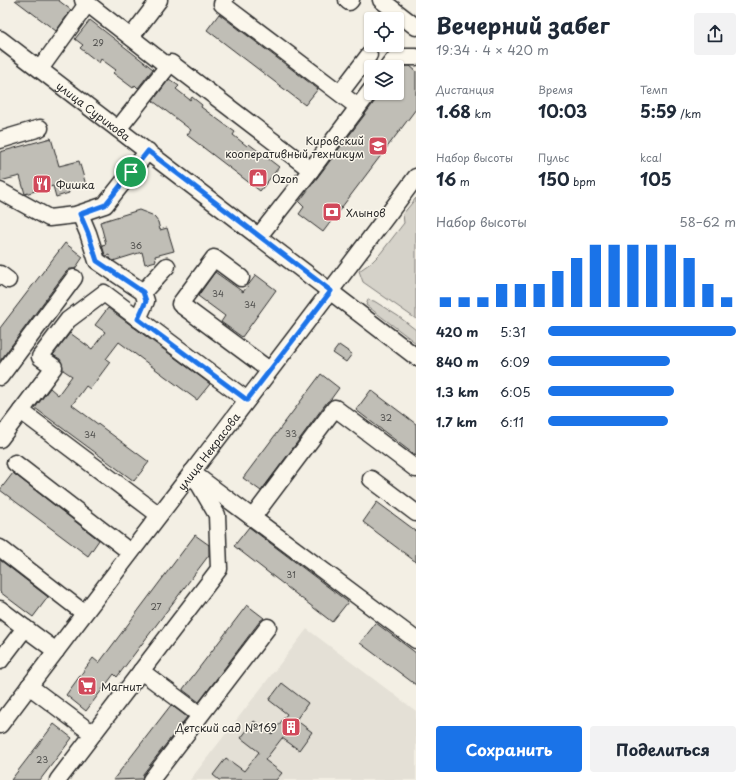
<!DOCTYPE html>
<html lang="ru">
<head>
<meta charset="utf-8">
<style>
  body { margin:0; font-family:"Playpen Sans",sans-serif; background:#f2f2f3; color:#1f2937; height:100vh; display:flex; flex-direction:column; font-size:15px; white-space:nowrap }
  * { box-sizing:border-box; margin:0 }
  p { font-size:13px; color:#747a83 }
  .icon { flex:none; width:22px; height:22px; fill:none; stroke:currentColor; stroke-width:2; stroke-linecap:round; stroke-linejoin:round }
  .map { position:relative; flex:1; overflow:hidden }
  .drawer { display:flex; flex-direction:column; background:#fff; width:340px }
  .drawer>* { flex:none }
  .fabs { position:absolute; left:364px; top:12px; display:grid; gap:8px }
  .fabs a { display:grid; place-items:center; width:40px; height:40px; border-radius:4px; background:#fff; box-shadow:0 1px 3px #0004; font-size:20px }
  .pin { position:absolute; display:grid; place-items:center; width:34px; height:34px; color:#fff; margin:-17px; border:2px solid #fff; border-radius:50%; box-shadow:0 1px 4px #0007 }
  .round { display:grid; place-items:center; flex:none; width:42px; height:42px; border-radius:4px; background:#f2f2f3 }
  .overview { display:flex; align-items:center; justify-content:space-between; height:68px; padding:0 20px }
  h1 { font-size:22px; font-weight:700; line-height:30px }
  .metrics { display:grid; grid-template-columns:repeat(3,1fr); gap:6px; height:68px; padding:4px 20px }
  .metrics div { display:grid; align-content:center }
  .metrics b { font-size:17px; font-weight:700 }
  .metrics small { font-size:11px; font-weight:400 }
  .metrics p { font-size:11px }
  .chart { height:112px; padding:8px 20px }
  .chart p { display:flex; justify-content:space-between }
  .chart svg { width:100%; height:72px; margin-top:4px; stroke:#1a73e8; stroke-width:6 }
  .cta { display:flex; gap:8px; margin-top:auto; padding:8px 20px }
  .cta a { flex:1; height:46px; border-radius:4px; background:#1a73e8; color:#fff; font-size:16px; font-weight:700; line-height:46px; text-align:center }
  .cta a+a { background:#f2f2f3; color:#1f2937 }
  ul { padding:0 20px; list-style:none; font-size:13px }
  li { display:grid; grid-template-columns:64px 48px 1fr; align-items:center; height:30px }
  li i { height:10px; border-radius:5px; background:#1a73e8 }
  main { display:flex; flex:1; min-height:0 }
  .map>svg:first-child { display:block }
</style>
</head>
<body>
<main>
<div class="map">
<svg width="416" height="780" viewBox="0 0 416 780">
  <rect width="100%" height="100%" fill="#f3efe4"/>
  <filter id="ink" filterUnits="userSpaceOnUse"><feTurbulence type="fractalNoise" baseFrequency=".025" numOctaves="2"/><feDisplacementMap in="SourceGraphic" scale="8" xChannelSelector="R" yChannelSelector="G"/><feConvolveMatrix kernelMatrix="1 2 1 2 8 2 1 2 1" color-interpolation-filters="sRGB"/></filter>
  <g filter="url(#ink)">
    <!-- built -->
    <polygon fill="#e4e0d6" points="307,629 416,711 416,780 190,780"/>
    <!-- green -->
    <g fill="#d5d2c9" stroke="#807e7a">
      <polygon points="416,198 416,319 363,282 359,271 372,262 380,254 404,223 403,214"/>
      <polygon points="368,300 374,301 398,316 416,330 416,343 366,305"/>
    </g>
    <!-- building -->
    <g fill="#c0beb6" stroke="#2b2b2b">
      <polygon points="15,0 58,0 71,10 56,31"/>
      <polygon points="219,14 318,89 305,105 207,30"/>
      <polygon points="90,20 153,69 138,88 135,85 133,88 113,73 116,70 101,59 99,63 80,48 83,45 75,39"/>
      <polygon points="401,66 410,66 416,71 416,109 323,232 299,214 304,207 299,202 381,93 397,93 397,72"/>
      <polygon points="169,79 179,86 176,89 190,100 192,97 202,105 201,107 235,132 233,135 247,146 249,144 279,167 260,191 187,135 191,130 153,101"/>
      <polygon points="51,138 59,166 79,161 86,185 68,189 69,193 56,197 53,186 25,194 20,176 0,181 0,152"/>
      <polygon points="139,210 152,215 155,218 158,222 160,230 167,228 174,251 155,256 156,261 145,264 142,252 113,261 110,258 109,255 107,256 105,255 102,245 106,244 100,222"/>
      <polygon points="65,243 83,257 75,269 70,269 66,272 0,361 0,328"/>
      <polygon points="215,272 243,292 256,275 276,290 242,337 221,322 225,316 198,296"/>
      <polygon points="108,308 210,384 197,400 119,342 106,359 110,362 90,389 86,386 72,405 149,462 134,481 35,408 50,388 58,395 72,376 63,370 62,363 60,359 53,355 70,333 92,349 105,332 95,325"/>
      <polygon points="339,345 352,354 346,362 333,353"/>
      <polygon points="321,374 339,388 331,399 327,402 261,491 243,478"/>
      <polygon points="371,390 416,424 416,456 356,410"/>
      <polygon points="13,473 99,540 88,556 0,490"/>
      <polygon points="377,502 416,531 416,562 363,522"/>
      <polygon points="249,527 348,602 332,622 234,546"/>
      <polygon points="195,535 209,545 209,555 117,677 114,674 86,711 66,695 93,658 99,663"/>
      <polygon points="0,560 48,597 33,617 0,592"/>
      <polygon points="247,605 264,618 260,621 199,702 183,690 183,689"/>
      <polygon points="376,623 416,653 416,685 360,643"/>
      <polygon points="282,683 308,703 296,720 312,732 299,750 282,738 265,760 282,773 276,780 219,780 213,775 226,758 244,771 259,752 241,738 254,721 272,734 287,714 269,700"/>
      <polygon points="171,705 187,717 143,774 142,779 113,780"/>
      <polygon points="54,724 72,738 40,780 11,780"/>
    </g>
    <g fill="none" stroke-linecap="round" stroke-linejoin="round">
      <defs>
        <g id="minor">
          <polyline points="83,0 165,64"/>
          <polyline points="225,0 222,4 358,107"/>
          <polyline points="347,0 349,2 351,0"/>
          <polyline points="381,0 416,27"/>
          <polyline points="131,37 159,0"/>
          <path id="s1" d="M0,39L416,357"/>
          <polyline points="171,63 311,170"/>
          <polyline points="388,67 396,57 416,57"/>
          <polyline points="40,69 87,4"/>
          <polyline points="340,93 369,55"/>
          <polyline points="118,129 168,66"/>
          <polyline points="0,140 40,128"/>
          <polyline points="0,191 49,218 75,215 105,205 148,151"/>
          <polyline points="80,214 88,233 97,261 143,292 146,301 138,319"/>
          <polyline points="259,236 311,170 371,90"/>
          <polyline points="0,274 8,280"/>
          <polyline points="241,278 214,258 180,304 269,370"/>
          <polyline points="143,292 167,266"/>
          <polyline points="0,377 74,278"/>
          <polyline points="0,439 21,411"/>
          <polyline points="15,463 130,552"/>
          <polyline points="198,477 416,640"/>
          <polyline points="371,479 416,513"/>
          <polyline points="159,515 21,411 54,367 40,357 68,320 104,293 247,400"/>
          <polyline points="253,517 335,408 416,469"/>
          <polyline points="0,548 84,613"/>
          <polyline points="0,609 25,628"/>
          <polyline points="0,661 25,628 56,651"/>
          <polyline points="141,671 200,715"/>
          <polyline points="29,686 93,734"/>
          <path id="s2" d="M0,725C138,541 279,361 416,177"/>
          <polyline points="58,780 219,569 217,515 192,472"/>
          <polyline points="151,780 268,627"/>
        </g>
      </defs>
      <!-- minor casing -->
      <use href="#minor" stroke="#2b2b2b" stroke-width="19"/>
      <!-- minor -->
      <use href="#minor" stroke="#fbf7ec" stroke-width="16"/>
    </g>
  </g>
  <g fill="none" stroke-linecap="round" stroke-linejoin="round" filter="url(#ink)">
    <defs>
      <polygon id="route" points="148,151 331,291 247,400 138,319 146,301 143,292 97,261 88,233 80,214 105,205"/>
    </defs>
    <!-- route casing -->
    <use href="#route" stroke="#fff" stroke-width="8"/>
    <!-- route -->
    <use href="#route" stroke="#1a73e8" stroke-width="5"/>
  </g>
  <!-- icons -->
  <defs>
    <symbol id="university-square" viewBox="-11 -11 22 22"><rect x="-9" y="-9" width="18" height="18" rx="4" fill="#d1495b" stroke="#fbf7ec"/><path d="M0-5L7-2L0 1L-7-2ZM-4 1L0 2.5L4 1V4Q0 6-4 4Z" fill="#fff"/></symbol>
    <symbol id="shop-square" viewBox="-11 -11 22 22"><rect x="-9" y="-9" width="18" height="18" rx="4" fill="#d1495b" stroke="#fbf7ec"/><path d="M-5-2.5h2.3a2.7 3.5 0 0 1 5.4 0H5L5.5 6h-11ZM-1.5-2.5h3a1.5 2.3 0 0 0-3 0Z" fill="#fff"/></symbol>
    <symbol id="restaurant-square" viewBox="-11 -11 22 22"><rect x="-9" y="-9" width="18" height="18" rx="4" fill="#d1495b" stroke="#fbf7ec"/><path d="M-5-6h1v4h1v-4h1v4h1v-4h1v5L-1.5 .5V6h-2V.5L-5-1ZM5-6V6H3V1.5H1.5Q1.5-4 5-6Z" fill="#fff"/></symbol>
    <symbol id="bank-square" viewBox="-11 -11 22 22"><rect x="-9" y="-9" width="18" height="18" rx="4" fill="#d1495b" stroke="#fbf7ec"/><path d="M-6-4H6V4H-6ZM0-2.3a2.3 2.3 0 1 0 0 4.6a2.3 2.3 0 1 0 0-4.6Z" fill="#fff"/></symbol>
    <symbol id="supermarket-square" viewBox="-11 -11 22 22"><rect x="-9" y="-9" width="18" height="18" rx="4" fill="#d1495b" stroke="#fbf7ec"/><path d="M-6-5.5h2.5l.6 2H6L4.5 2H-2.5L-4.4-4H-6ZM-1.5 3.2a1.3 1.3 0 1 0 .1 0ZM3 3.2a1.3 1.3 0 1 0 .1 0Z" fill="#fff"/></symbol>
    <symbol id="building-square" viewBox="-11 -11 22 22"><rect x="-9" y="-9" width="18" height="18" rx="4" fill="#d1495b" stroke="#fbf7ec"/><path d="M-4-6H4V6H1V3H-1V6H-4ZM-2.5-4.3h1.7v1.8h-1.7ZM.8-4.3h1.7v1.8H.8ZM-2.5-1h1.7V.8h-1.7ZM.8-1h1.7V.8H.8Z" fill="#fff"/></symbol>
  </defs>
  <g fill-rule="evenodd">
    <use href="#university-square" x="367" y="135" width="22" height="22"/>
    <use href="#shop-square" x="247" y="167" width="22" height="22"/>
    <use href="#restaurant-square" x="31" y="173" width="22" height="22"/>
    <use href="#bank-square" x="321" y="201" width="22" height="22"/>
    <use href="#supermarket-square" x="76" y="675" width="22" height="22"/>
    <use href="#building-square" x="280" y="716" width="22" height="22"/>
  </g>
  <g text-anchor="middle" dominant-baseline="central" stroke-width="3" stroke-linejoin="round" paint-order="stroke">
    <!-- number labels -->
    <g font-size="9" fill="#50504e">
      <text x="98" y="42">29</text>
      <text x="136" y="245">36</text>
      <text x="218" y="293">34</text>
      <text x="250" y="304">34</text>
      <text x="386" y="417">32</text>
      <text x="291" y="433">33</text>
      <text x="90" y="434">34</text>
      <text x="291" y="574">31</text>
      <text x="156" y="606">27</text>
      <text x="42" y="759">23</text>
    </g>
    <!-- street labels -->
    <g font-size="11" fill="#2b2b2b" stroke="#fbf7ec">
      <text stroke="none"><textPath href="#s1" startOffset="118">улица Сурикова</textPath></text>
      <text stroke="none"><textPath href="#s2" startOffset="344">улица Некрасова</textPath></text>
    </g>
    <!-- poi labels -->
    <g font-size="11" fill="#2b2b2b" stroke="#fbf7ec" text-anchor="start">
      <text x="364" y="140" text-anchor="end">Кировский<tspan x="364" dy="13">кооперативный техникум</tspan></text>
      <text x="272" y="178">Ozon</text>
      <text x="56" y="184">Фишка</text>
      <text x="346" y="212">Хлынов</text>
      <text x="101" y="686">Магнит</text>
      <text x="277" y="727" text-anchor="end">Детский сад №169</text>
    </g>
  </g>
</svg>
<div class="fabs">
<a><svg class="icon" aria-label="locate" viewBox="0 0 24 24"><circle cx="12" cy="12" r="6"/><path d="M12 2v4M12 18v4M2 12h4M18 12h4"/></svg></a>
<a><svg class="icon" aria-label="layers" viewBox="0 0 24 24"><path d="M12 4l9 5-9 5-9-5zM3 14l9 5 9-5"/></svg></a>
</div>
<div class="pin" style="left:131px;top:172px;background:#1e9e55"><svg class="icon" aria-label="arrive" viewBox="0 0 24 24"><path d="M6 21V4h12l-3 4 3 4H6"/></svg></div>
</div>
<section class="drawer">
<div class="overview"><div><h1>Вечерний забег</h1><p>19:34 · 4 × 420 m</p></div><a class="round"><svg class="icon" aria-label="share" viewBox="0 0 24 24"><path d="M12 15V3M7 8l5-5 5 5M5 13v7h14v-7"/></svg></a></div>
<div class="metrics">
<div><p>Дистанция</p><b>1.68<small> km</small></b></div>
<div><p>Время</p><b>10:03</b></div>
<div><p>Темп</p><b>5:59<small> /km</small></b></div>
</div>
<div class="metrics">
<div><p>Набор высоты</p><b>16<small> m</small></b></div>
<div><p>Пульс</p><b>150<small> bpm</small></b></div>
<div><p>kcal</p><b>105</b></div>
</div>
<div class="chart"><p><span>Набор высоты</span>58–62 m</p>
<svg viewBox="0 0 160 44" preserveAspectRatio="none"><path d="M5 44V38M15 44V38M25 44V38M35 44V30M45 44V30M55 44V30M65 44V22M75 44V14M85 44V6M95 44V6M105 44V6M115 44V6M125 44V6M135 44V14M145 44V30M155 44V38"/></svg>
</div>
<ul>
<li><b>420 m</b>5:31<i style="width:100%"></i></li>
<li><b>840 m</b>6:09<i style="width:65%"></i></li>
<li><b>1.3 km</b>6:05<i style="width:67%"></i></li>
<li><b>1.7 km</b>6:11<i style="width:64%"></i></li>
</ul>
<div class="cta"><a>Сохранить</a><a>Поделиться</a></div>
</section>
</main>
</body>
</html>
